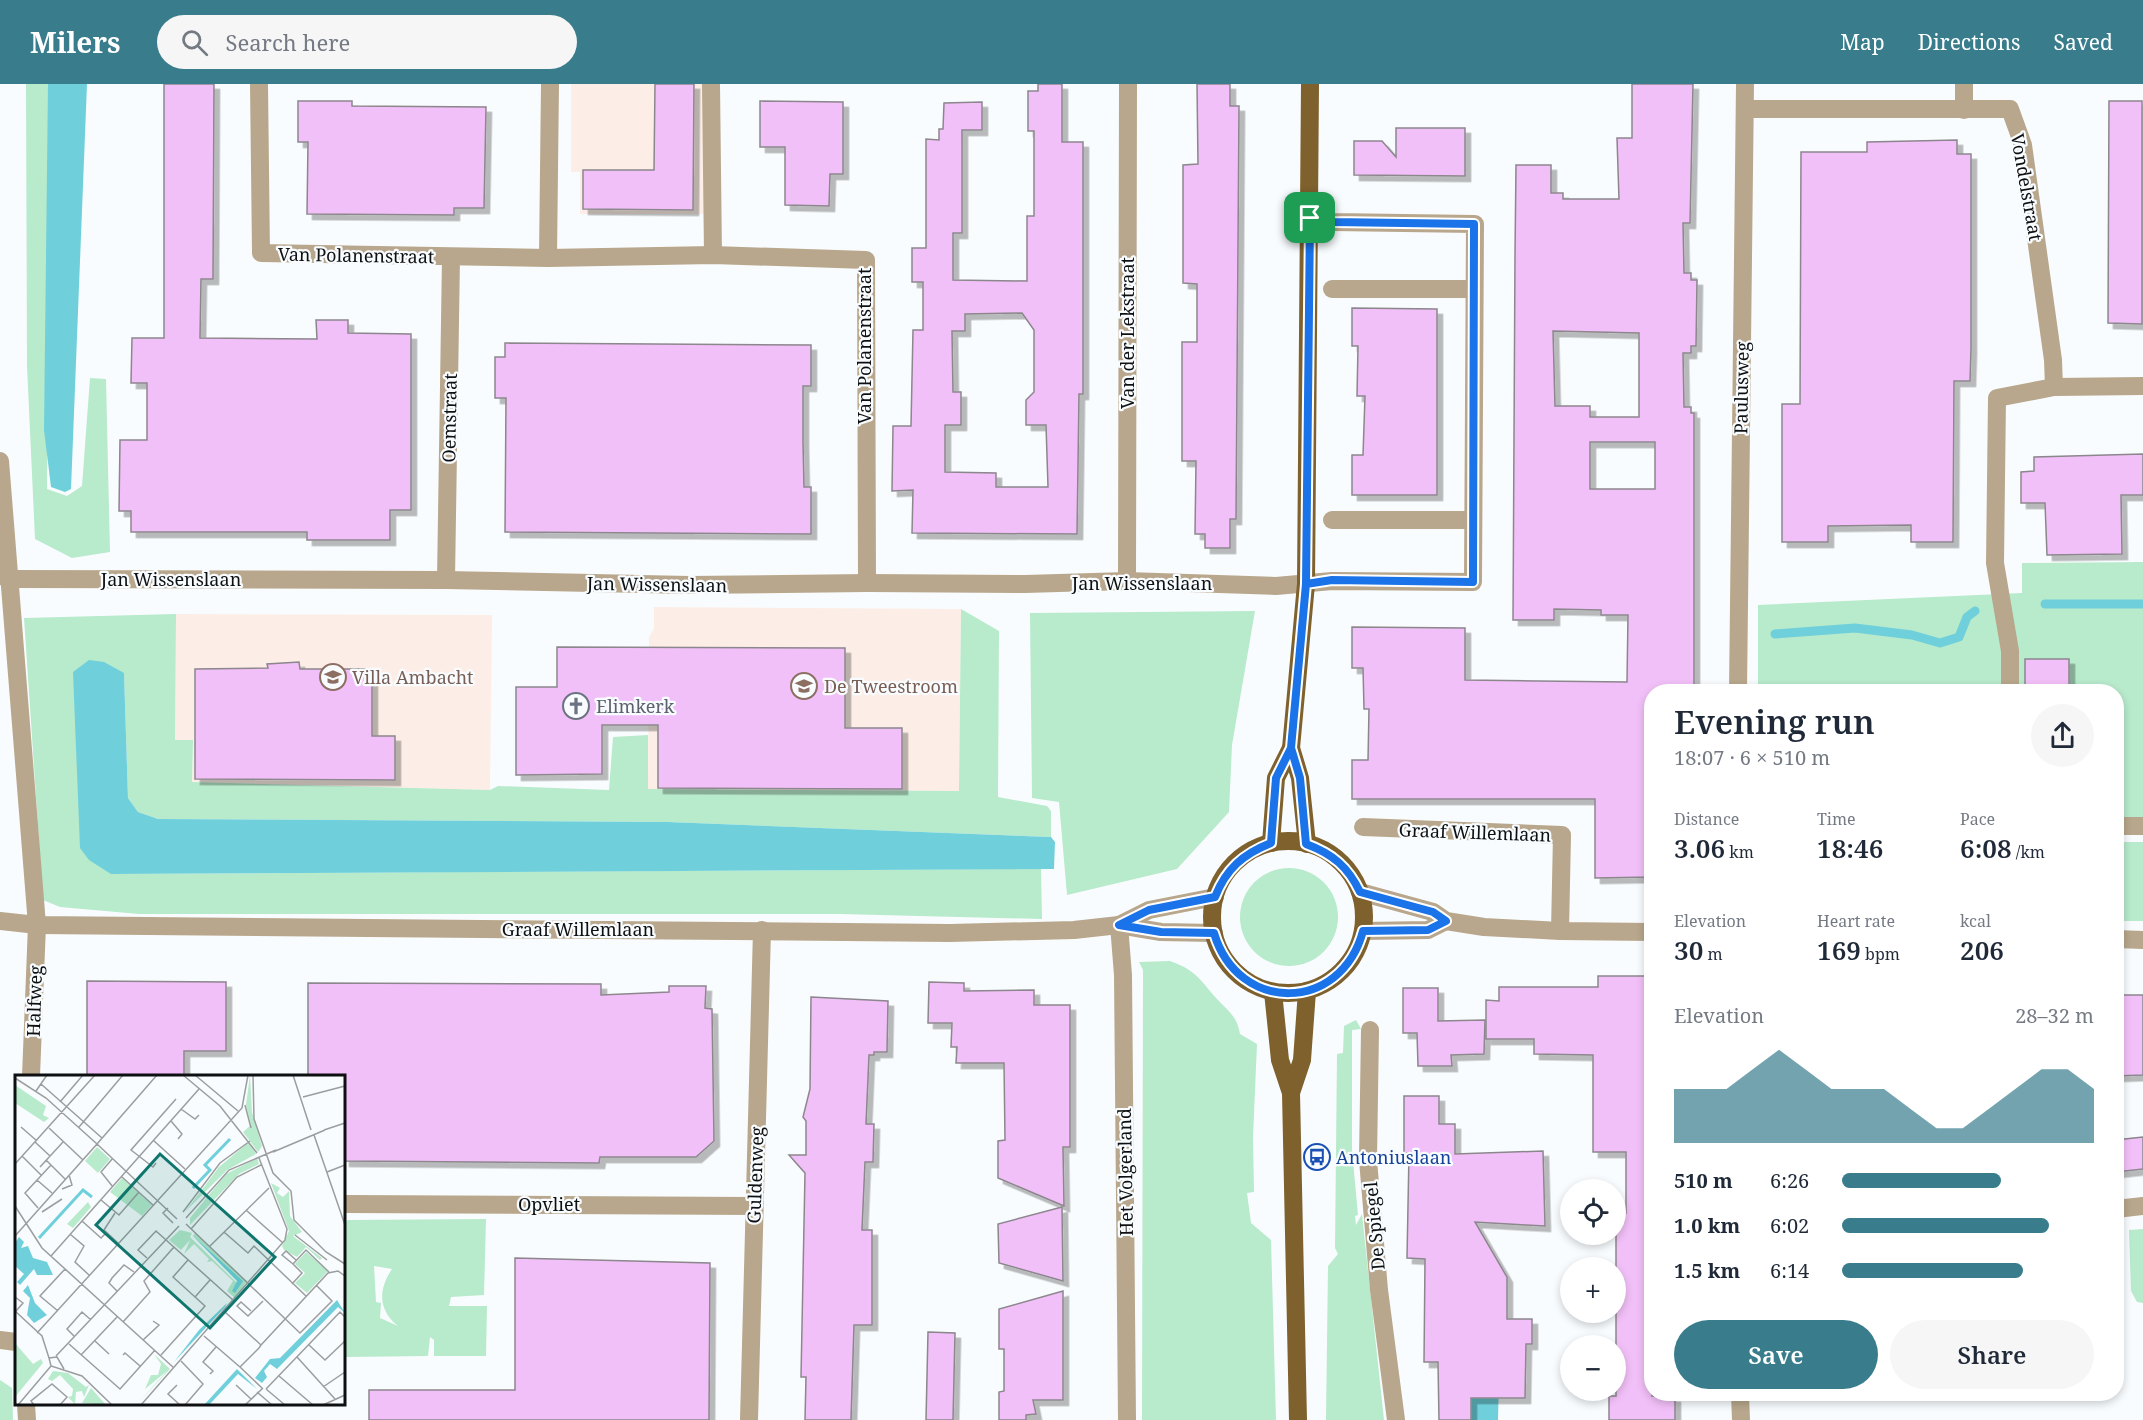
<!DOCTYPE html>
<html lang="en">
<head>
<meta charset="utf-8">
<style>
  body { margin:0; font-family:"Noto Serif",serif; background:#f6f6f7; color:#1f2937; height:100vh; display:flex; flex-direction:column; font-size:22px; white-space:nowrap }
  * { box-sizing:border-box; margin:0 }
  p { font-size:20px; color:#747a83 }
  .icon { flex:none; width:33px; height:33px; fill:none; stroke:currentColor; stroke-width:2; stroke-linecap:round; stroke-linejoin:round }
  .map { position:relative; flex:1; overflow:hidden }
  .sheet { position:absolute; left:1644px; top:600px; width:480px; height:717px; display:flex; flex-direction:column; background:#fff; border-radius:24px; box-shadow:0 3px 9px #0003 }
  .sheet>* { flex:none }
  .tools { position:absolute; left:1560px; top:1095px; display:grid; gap:12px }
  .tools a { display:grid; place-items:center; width:66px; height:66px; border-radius:50%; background:#fff; box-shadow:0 3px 9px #0003; font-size:30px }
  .pin { position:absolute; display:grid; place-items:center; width:51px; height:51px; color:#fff; margin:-26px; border-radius:12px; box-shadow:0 3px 9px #0006 }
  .round { display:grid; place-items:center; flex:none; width:63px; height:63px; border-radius:32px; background:#f6f6f7 }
  .headline { display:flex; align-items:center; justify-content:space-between; height:102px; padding:0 30px }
  h1 { font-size:33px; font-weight:600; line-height:45px }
  .metrics { display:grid; grid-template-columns:repeat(3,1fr); gap:9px; height:102px; padding:6px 30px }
  .metrics div { display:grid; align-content:center }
  .metrics b { font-size:26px; font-weight:600 }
  .metrics small { font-size:16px; font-weight:400 }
  .metrics p { font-size:16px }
  .chart { height:168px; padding:12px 30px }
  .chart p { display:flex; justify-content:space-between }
  .chart svg { width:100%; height:108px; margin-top:6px; fill:#397d8d; opacity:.7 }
  .button { display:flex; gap:12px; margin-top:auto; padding:12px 30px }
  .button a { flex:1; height:69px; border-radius:36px; background:#397d8d; color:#fff; font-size:24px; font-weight:600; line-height:69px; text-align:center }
  .button a+a { background:#f6f6f7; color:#1f2937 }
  ul { padding:0 30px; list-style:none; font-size:20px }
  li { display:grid; grid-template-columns:96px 72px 1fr; align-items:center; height:45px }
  li i { height:15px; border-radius:8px; background:#397d8d }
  header { display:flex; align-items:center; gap:36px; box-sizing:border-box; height:84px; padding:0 30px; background:#397d8d; color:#fff }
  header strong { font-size:28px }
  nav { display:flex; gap:33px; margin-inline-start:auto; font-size:21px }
  .search { width:420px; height:54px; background:#f6f6f7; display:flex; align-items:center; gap:15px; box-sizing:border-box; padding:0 21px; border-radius:33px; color:#747a83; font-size:22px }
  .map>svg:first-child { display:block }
</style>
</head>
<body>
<header>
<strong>Milers</strong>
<div class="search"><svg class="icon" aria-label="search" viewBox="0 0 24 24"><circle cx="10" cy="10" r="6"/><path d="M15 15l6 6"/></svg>Search here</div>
<nav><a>Map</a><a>Directions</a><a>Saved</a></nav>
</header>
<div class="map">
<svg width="2143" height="1336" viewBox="0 0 2143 1336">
  <defs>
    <filter id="shadow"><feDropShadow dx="5.5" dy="5.5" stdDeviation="0" flood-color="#0004"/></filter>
  </defs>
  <rect width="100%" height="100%" fill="#f9fcfe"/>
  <!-- education -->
  <g fill="#fceee7">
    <polygon points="571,0 708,0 709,130 580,130 580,88 571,88"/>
    <polygon points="654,523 961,525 959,707 648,705 649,553 654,544"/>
    <polygon points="176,530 492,531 490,706 192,698 193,656 175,657"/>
  </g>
  <!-- green -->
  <g fill="#b8eacc" fill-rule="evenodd">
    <polygon points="26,0 49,0 47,405 67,412 82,402 90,294 106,295 110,468 72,474 35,455 27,282"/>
    <polygon points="2143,478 2143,734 2117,734 2116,608 1758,608 1758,521 2022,509 2022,479"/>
    <polygon points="961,525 999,547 998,713 1047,722 1051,727 1051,753 668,738 158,735 138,728 128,714 124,589 111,790 1041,785 1042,835 840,830 139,830 60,823 43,816 24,534 176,530 175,656 193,656 192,698 490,706 498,702 609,706 613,653 648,651 648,705 959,707"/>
    <polygon points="1255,527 1232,661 1229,728 1177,785 1067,811 1059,718 1032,714 1030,529"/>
    <rect x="2117" y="758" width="26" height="79"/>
    <circle cx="1289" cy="833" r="49"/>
    <path d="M1170,877C1196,886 1200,896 1217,915C1229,928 1237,932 1240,950L1257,960L1253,1053L1254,1108L1247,1109L1251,1139L1271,1156L1276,1336H1142L1143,886L1139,878Z"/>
    <polygon points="1356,936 1361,945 1352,946 1352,1066 1358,1131 1355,1132 1356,1141 1362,1130 1384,1336 1326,1336 1328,1182 1338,1170 1335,1164 1337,970 1343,969 1344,942"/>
    <path d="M486,1135L484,1211L451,1213L449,1222H487L486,1272H434V1256L430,1253L428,1272L346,1273L344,1138L348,1136ZM374,1182L392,1185C378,1206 378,1226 398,1242L380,1234L381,1219L376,1218Z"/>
    <polygon points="2143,1145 2143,1219 2137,1218 2131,1207 2129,1146"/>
    <polygon points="0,1296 12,1304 13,1336 0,1336"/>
  </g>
  <!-- water -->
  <g fill="#6fd0db">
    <polygon points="48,0 87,0 71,405 65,408 51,403 44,346"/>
    <polygon points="89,576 104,578 124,589 128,714 138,728 158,735 668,738 1051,753 1055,758 1054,785 111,790 89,776 80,764 73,588"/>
  </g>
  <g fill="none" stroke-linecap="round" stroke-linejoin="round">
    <!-- stream -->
    <g stroke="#6fd0db" stroke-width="9">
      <polyline points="2045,520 2143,520"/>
      <polyline points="1775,550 1855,544 1912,551 1940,559 1959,553 1967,533 1975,527"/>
    </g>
    <!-- canal -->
    <polyline stroke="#6fd0db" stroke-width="32" points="1482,1336 1483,1293"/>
  </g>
  <!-- building -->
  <g fill="#f2c0f8" stroke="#8c868d" stroke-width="1.5" fill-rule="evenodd" filter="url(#shadow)">
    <polygon points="164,0 214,0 213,195 201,195 200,254 317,255 316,236 348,236 348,249 411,250 411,426 390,426 390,456 307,456 307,448 131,448 131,427 119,427 120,356 147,356 147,299 131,299 132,254 164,254"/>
    <polygon points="655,0 694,0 693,126 583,125 583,86 654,86"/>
    <path d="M1038,0H1062V58H1083V310H1079L1077,450L912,449L913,406L892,407L893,342H911L913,246H923V198H912V164H926V55L939,56V45H943L944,19L982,18V46H962V149H953V196L1027,197V132H1034V47H1028V7H1038ZM1022,229L1034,246V308L1026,316V341H1046L1048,403H996V389L945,388V341H961V308H953L952,247H965V230Z"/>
    <polygon points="1197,0 1230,0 1230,22 1239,22 1236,435 1230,435 1230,464 1205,464 1205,450 1195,450 1196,377 1182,377 1182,258 1197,258 1197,200 1183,199 1183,81 1198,80"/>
    <path d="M1632,0H1693L1690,139H1683L1684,189H1691V196H1697L1696,262H1691V269H1683L1684,323H1691V329H1694V608H1652V793L1595,794V715H1352V676H1368L1369,625H1364L1363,584H1352V543L1465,544V596L1627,598L1628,531H1601V526L1554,525V536H1513L1515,170L1516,81H1551V109H1563V115H1619L1617,54H1632ZM1553,247L1639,249V333H1590V322H1555ZM1590,358H1655V405H1590Z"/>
    <polygon points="298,17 352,17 352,22 486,23 484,124 454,124 454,131 307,130 308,58 298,58"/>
    <polygon points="760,17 843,18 843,90 830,90 829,122 785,121 785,63 760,63"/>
    <polygon points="2109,17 2142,17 2142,240 2108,239"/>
    <polygon points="1396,44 1465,44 1465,92 1354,91 1354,57 1382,57 1396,73"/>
    <polygon points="1957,56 1957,70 1971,70 1971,265 1970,297 1954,297 1953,458 1911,458 1911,441 1828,442 1828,458 1782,458 1782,320 1800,320 1801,68 1867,68 1867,58"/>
    <polygon points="1352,224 1437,225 1437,411 1352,411 1352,371 1363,371 1365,312 1357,312 1358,262 1352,262"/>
    <polygon points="505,259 811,261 811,302 803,302 803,358 804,403 811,403 811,450 505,448 506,314 495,314 495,273 505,273"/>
    <polygon points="2143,370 2143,411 2121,411 2122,470 2047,471 2045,419 2021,419 2021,388 2034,387 2034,373"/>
    <polygon points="557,563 845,564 845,644 902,644 902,705 658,704 658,641 602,641 602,690 516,691 516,603 557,603"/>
    <rect x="2025" y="575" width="44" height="33"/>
    <polygon points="299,578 300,585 372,585 372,652 395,652 395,696 195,695 195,585 268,584 267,580"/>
    <polygon points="1598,892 1652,892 1652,1312 1675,1313 1675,1336 1609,1336 1609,1312 1616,1312 1616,1129 1626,1129 1626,1068 1593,1068 1593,971 1534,970 1534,955 1486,955 1486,916 1499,917 1499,903 1598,903"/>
    <polygon points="87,897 226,898 226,967 184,967 184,993 87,993"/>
    <polygon points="929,898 964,899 964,907 1034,906 1034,921 1070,921 1070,1063 1063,1063 1064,1122 998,1094 998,1057 1005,1056 1004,979 956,979 957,963 951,963 952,939 928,939"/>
    <polygon points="308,899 601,900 601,911 669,908 669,902 706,902 705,924 712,925 714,1057 696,1073 600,1073 599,1079 344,1077 344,993 308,993"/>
    <polygon points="1403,904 1438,904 1438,937 1485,936 1484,970 1451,971 1452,982 1418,982 1417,949 1403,949"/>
    <polygon points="2116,911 2143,911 2143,991 2116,992"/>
    <polygon points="811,913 888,917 887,968 874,968 874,971 869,971 866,1040 874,1040 873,1078 865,1078 862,1146 872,1146 872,1241 854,1241 851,1336 805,1336 806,1293 801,1293 805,1089 789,1071 806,1071 806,1037 803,1033 810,1005"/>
    <polygon points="1404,1012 1439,1012 1439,1040 1455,1040 1455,1070 1543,1067 1545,1142 1475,1138 1507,1193 1507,1235 1532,1235 1532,1260 1526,1260 1525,1314 1471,1314 1471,1336 1439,1336 1438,1278 1424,1278 1425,1175 1407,1174 1409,1069 1404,1069"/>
    <polygon points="2143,1053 2143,1085 2116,1088 2116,1056"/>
    <polygon points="1062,1123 1063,1197 999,1179 998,1140"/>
    <polygon points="515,1174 710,1179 709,1336 369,1336 369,1306 515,1306"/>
    <polygon points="1063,1207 1063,1316 1033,1316 1036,1330 1026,1331 1026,1336 999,1336 999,1308 1004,1307 1004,1265 999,1265 999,1225"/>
    <polygon points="928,1248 955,1249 953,1336 926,1336"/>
  </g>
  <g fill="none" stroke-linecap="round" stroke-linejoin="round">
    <!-- minor -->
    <g stroke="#b8a78c" stroke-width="18">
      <polyline points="259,0 261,169 548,174 713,171 866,176 867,499"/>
      <polyline points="711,0 713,171"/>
      <polyline points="1745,25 2010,25 2023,61 2053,276 2054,303"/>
      <polyline points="1964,26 1964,0"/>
      <polyline points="548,174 550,0"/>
      <polyline points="1332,205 1474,205"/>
      <polyline points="0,377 37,841 31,992"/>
      <polyline points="1332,436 1473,436"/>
      <polyline points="7,495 446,496 689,501 867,499 1025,500 1127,497 1276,502 1332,497 1473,498 1475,140 1332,138 1310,134"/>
      <polyline points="446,496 451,173"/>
      <polyline points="1127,497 1128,0"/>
      <polyline points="1738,608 1745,0"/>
      <polyline points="2010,608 2010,567 1995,479 1997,314 2054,303 2143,302"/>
      <polyline points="2116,742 2143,742"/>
      <polyline points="1363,743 1562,751 1560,847"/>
      <polyline points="1360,808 1433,828 1446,837 1484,843 1560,847 1652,848"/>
      <polyline points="0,837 37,841 950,849 1074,846 1119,841 1161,848 1214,849"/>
      <polyline points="1119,841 1123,891 1127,1336"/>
      <polyline points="1119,841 1149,826 1215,813"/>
      <polyline points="1363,847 1428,846 1446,837"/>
      <polyline points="2116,855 2143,856"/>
      <polyline points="1370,946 1368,1076 1379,1206 1396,1336"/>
      <polyline points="344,1120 754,1122"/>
      <polyline points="2116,1125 2143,1122"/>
      <polyline points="0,1256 16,1258"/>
      <polyline points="1740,1310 1741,1336"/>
      <polyline points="26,1320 27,1336"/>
      <polyline points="749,1336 762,846"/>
    </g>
    <!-- major -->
    <g stroke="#7f612d" stroke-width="18">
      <polyline points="1291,664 1300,694 1307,760"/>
      <circle cx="1288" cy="833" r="76"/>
      <polyline points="1271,759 1276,694 1291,664 1306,500 1310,0"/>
      <polyline points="1273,908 1280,976 1291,1009 1298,1336"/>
      <polyline points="1291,1009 1302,976 1307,907"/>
    </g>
  </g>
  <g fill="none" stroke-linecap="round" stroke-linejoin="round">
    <defs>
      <path id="route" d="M1310,134L1306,500L1291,664L1276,694L1271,759C1243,770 1226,785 1215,813L1149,826L1119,841L1161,848L1214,849C1238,930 1341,929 1363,847L1428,846L1446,837L1433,828L1360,808C1348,783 1333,770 1306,760L1300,694L1291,664L1306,500L1332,496L1473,498L1474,140L1332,138L1310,134"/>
    </defs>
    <!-- route casing -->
    <use href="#route" stroke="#fff" stroke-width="12"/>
    <!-- route -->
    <use href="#route" stroke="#1a73e8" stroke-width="8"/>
  </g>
  <!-- icons -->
  <defs>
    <symbol id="school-ring" viewBox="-11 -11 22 22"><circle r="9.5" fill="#f9fcfe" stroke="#8d6e63" stroke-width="1.5"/><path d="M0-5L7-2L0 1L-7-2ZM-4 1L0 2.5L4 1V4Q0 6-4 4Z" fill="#8d6e63"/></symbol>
    <symbol id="church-ring" viewBox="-11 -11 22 22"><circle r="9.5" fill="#f9fcfe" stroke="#6b7280" stroke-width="1.5"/><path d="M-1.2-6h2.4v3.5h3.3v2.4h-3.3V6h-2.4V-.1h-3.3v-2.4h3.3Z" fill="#6b7280"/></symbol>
    <symbol id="bus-ring" viewBox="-11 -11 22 22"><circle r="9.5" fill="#f9fcfe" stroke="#1a4fb4" stroke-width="1.5"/><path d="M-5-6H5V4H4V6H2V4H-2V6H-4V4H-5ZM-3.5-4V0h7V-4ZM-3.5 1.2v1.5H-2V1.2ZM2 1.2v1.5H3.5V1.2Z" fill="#1a4fb4"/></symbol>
  </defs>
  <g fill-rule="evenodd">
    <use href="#school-ring" x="318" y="578" width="30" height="30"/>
    <use href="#school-ring" x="789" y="587" width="30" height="30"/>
    <use href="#church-ring" x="561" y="607" width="30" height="30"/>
    <use href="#bus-ring" x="1302" y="1058" width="30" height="30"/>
  </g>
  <g text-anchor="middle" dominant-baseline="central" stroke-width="4.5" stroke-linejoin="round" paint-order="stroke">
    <!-- street labels -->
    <g font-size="18" fill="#0d0f11" stroke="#f9fcfe">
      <text transform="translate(2027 103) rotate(80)">Vondelstraat</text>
      <text transform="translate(356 171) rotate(1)">Van Polanenstraat</text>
      <text transform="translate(1127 249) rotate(-90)">Van der Lekstraat</text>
      <text transform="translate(864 262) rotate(-90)">Van Polanenstraat</text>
      <text transform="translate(1741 304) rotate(-89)">Paulusweg</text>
      <text transform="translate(449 334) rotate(-89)">Oemstraat</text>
      <text x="171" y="495">Jan Wissenslaan</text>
      <text x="1142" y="499">Jan Wissenslaan</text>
      <text transform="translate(657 500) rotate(1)">Jan Wissenslaan</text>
      <text transform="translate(1475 748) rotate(2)">Graaf Willemlaan</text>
      <text x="578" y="845">Graaf Willemlaan</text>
      <text transform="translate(34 917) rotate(-88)">Halfweg</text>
      <text transform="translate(1125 1088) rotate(-91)">Het Volgerland</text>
      <text transform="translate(755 1091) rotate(-88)">Guldenweg</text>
      <text x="549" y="1120">Opvliet</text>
      <text transform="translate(1374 1142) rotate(-95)">De Spiegel</text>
    </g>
    <!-- education labels -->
    <g font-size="18" fill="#785e54" stroke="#f9fcfe" text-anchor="start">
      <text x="352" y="593">Villa Ambacht</text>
      <text x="824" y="602">De Tweestroom</text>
    </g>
    <!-- worship labels -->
    <g font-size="18" fill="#5b616d" stroke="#f9fcfe" text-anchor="start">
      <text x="596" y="622">Elimkerk</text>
    </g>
    <!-- transit labels -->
    <g font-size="18" fill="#164399" stroke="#f9fcfe" text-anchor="start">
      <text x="1336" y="1073">Antoniuslaan</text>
    </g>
  </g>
  <!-- overview -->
  <g transform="translate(15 991)">
    <rect width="330" height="330" fill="#f9fcfe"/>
    <path d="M235,0L237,37L247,71L243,77L228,57L236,50L231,30ZM0,10L31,31L28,40L34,43L29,47L0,28ZM234,67L241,79L212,95L170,137L204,92ZM82,72L95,84L83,98L70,86ZM242,83L244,89L224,99L175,150V143L211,99ZM107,103L137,130L127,141L95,117ZM256,108L265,113L262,118L268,122L274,116L275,141L287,157L278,161L307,183L305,185L291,172L282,182L269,175L267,171L274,156ZM73,127L76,132L58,153L52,149ZM165,155L177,158L175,162L223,209L227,206L178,161L180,158L232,206L220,223L212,216L218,206L197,186L192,187L194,184L179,169L169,179L175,165L166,175L154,165ZM291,177L313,196L292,218L280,208L290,198L280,189ZM0,268L18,289L26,284L28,288L0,322ZM139,279L155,294L121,330L152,296L130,314L136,300H143L146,289ZM38,296L53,298L71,312L74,310L69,322L67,316L61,317L60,329L53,322L57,321L58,314L45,300L37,306L33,304ZM76,313L91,330L67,328Z" fill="#b8eacc"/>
    <path d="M177,160L228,206L220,218L217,216L222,206ZM4,162L9,167L6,173L13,171L18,183L32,187L38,200H22L19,194L5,210L2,207L9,199L0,191V168ZM13,210L20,228L32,240L19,248L12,240L15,223L8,216ZM322,225L330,238L323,232L262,294L255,289L249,296L252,302L247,308L240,303L255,284L265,283ZM212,228L210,232L159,287L184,255ZM222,294L242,314L223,299L194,330H189Z" fill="#6fd0db"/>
    <path fill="none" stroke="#6fd0db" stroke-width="3" d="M178,113L195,95L190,90L215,64M24,163L68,115L77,122"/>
    <path fill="none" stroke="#9b9d9f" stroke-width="1.5" d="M142,0L82,69L162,144M168,0L205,31L242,78M180,0L223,36M238,0L239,44L258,98L276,116L279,145L311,177L330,189M278,0L296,55M0,3L31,23L82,69L0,161M26,9L87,63M21,16L32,0M288,22L330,11M45,27L68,0M230,30L236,53M166,34L180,44L184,40M156,46L167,59L163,64M6,52L22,66M64,52L108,0M34,53L68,85M309,55L330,48M299,60L330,150M138,65L170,94M20,67L35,81M258,77L310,55M7,81L26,100M31,85L50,104M141,88L138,92L116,75L161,24M0,89L80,0M25,92L48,67M312,97L330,90M107,102L138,130M22,105L37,118M98,112L86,97L98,83M47,114L57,110L54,100M86,125L104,140L124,117M0,131L27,173L159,293M23,133L10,118L36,90M153,133L148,138L158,148M231,135L268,168M27,137L47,124M168,137L205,88L235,66M100,138L89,155L103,168M171,143L214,95L261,75M67,146L86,163L92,157M171,149L285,258L317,226L301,210M176,154L222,102L246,90M209,157L233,178L239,171L291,221M55,159L69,171L60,187L74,200M280,160L312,185M195,171L254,113M36,181L184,14M132,183L123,175L141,156L219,226M278,189L267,180L271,176L281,185M277,209L287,198L278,189L291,175L314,197M102,216L94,208L97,203L109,190L119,197M0,222L8,228L1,236M180,222L195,205M0,236L27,261L34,283M43,236L25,221L50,194M236,236L226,227L222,231L233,241L248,226M108,247L135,217L129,206L159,172M22,258L227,33L233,0M189,261L225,292L244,273L246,270L210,237M60,262L52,254L67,237L76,245M128,265L144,250L138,246M80,266L94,279M54,269L105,314L140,275M246,270L313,198L323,196L330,201M294,270L310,285L330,266M66,280L102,242M108,280L110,278L125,291M146,280L190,231L158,202L173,185M41,281L164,151M282,282L320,324M166,286L188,309L170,330M225,292L247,313M49,294L42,282L34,283L36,291L67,301L97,330M195,299L198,296L188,287L201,272M264,301L298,330M162,310L153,319L165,330M221,310L236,324M308,312L330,297M251,314L325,237L330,242M251,314L270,330M242,317L257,330M3,330L36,291M19,330L16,326L37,309L52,322L45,330M126,330L270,165L272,154L244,83M230,330L248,313M308,330L330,320"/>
    <path fill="#0f766e" fill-opacity="0.15" stroke="#0f766e" stroke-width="3" d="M145,79L260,182L195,253L81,150Z"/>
    <rect width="330" height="330" fill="none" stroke="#0d0f11" stroke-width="3"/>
  </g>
</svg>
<div class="tools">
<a><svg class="icon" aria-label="locate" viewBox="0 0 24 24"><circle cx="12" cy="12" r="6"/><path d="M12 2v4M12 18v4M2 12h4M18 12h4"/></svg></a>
<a>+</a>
<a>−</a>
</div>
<div class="pin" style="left:1310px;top:134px;background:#1e9e55"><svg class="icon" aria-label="arrive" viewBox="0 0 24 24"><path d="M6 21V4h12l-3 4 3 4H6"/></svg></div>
<section class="sheet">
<div class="headline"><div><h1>Evening run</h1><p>18:07 · 6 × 510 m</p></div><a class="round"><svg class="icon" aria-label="share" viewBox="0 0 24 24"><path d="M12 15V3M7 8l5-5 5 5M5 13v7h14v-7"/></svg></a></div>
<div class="metrics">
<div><p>Distance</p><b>3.06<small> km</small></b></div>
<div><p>Time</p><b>18:46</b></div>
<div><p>Pace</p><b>6:08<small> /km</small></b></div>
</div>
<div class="metrics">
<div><p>Elevation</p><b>30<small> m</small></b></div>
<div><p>Heart rate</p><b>169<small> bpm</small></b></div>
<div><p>kcal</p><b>206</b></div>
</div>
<div class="chart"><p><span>Elevation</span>28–32 m</p>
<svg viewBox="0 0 160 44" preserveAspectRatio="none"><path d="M0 44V22L10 22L20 22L30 14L40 6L50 14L60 22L70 22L80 22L90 30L100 38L110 38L120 30L130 22L140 14L150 14L160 22V44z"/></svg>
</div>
<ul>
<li><b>510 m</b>6:26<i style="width:63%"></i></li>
<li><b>1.0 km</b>6:02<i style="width:82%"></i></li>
<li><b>1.5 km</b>6:14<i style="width:72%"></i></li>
</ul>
<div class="button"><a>Save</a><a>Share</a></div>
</section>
</div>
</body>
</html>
